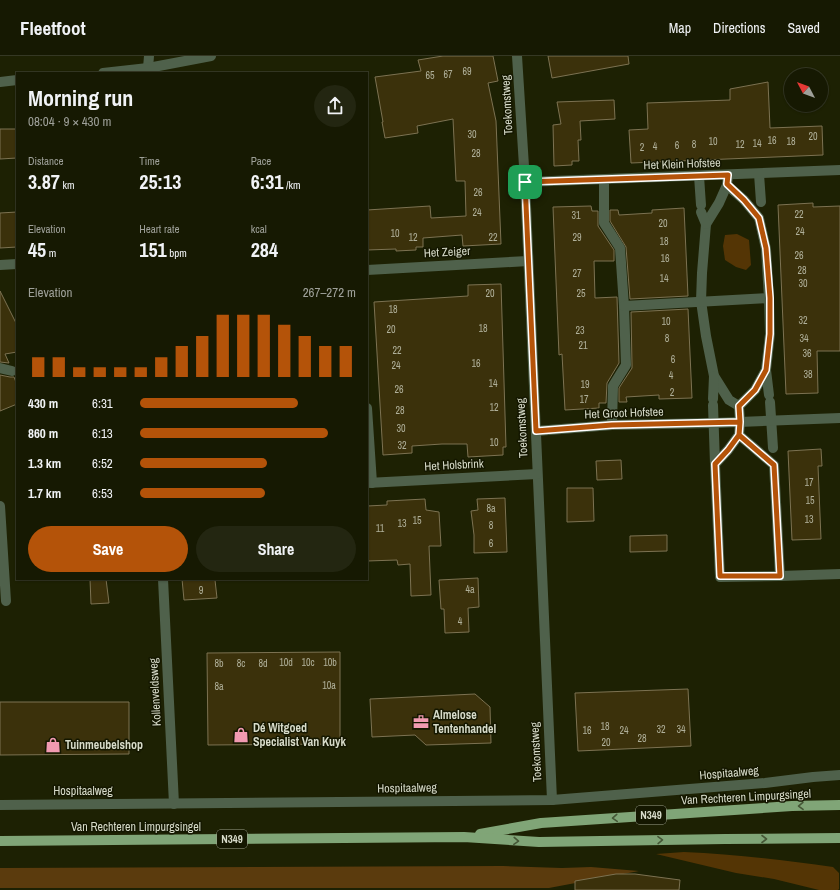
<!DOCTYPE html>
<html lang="en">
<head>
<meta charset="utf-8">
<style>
  body { margin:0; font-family:"Archivo Narrow",sans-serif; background:#232611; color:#f1f3f6; height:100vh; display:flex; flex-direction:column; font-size:15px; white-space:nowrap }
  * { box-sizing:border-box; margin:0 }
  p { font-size:13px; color:#9ea099 }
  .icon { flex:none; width:22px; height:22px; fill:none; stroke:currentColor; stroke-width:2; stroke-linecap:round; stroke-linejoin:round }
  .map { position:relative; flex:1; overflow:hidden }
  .panel { position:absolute; left:16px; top:16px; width:352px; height:508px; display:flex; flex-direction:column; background:#161902; border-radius:0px; box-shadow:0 1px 3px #0004,0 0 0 1px #353824 }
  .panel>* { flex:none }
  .needle { width:26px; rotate:311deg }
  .controls { position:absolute; left:784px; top:12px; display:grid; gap:8px }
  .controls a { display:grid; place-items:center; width:44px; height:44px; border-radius:50%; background:#161902; box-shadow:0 1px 3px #0004,0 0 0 1px #353824; font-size:20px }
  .pin { position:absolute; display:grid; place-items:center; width:34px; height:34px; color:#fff; margin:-17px; border-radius:8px; box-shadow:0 2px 6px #0006 }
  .round { display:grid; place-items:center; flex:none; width:42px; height:42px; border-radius:21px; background:#232611 }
  .headline { display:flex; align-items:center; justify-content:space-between; height:68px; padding:0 12px }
  h1 { font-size:22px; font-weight:700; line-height:30px }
  .metrics { display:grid; grid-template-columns:repeat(3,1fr); gap:6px; height:68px; padding:4px 12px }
  .metrics div { display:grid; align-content:center }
  .metrics b { font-size:20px; font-weight:700 }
  .metrics small { font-size:11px; font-weight:400 }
  .metrics p { font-size:11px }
  .chart { height:112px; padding:8px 12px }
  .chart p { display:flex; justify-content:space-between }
  .chart svg { width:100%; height:72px; margin-top:4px; stroke:#b45309; stroke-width:6 }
  .cta { display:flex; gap:8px; margin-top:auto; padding:8px 12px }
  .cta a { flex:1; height:46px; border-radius:24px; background:#b45309; color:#fff; font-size:16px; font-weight:700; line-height:46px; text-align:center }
  .cta a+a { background:#232611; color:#f1f3f6 }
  ul { padding:0 12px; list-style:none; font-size:13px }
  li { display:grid; grid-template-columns:64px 48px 1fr; align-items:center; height:30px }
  li i { height:10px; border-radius:5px; background:#b45309 }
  header { display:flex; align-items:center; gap:24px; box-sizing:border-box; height:56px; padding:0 20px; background:#161902; border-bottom:1px solid #353824 }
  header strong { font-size:19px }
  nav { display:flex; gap:22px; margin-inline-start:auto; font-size:14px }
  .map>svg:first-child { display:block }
</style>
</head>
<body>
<header>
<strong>Fleetfoot</strong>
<nav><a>Map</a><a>Directions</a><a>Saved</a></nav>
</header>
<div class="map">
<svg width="840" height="834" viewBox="0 0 840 834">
  <rect width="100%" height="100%" fill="#1d2103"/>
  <!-- green -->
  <g fill="#543505">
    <polygon points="737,178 749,184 751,209 746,214 736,211 725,204 723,190 725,179"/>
    <path d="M684,796C734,798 784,804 833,811L839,817V833L838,834H819L774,823L736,817L656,798Z"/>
  </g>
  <!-- forest -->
  <polygon fill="#5b3b0d" points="503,810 562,812 591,811 639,815 549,832 0,832 0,812"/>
  <!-- building -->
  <g fill="#3b310b" stroke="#7c7252">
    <polygon points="443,0 493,0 498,25 488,27 496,65 501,188 463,190 462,179 423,182 423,191 416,191 416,194 396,195 396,193 367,194 367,154 430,150 431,162 466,160 465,125 456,125 453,63 417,70 418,77 385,82 382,66 383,66 375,21 421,15 418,4"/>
    <polygon points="548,0 628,0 629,8 552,22"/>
    <polygon points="768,26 770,72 822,70 823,99 631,107 629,74 648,73 647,47 730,44 730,33"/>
    <polygon points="614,44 615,63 580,65 581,84 578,84 579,105 572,105 572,109 554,110 553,69 561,68 557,46"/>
    <polygon points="0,73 17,73 17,102 0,103"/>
    <polygon points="813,147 813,151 840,150 840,295 817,295 818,337 786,338 778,149"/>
    <polygon points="591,150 592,155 598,155 598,170 614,194 614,205 594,205 595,242 617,241 619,307 607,327 606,347 599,347 599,352 565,354 562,298 559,299 553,151"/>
    <polygon points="684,152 688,240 630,243 626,191 610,165 610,154 618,154 619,159 652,157 652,154"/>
    <polygon points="17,156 17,191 0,192 0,157"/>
    <polygon points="501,228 506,391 503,391 503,399 468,401 467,388 442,388 412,390 412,397 383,399 374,246 468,240 468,229"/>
    <polygon points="0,235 17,269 17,296 5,298 9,307 0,306"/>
    <polygon points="688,253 692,342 659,343 659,339 626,341 627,346 619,346 619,332 632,312 632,309 631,256"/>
    <polygon points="0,319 10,321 14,321 17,329 17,348 0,355"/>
    <polygon points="821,393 822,410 818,410 821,483 792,484 788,395"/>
    <polygon points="621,404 622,423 597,424 596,405"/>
    <polygon points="567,432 593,432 594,465 567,466"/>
    <polygon points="505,442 507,496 474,497 474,479 471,455 478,454 477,443"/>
    <polygon points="425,443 426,454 439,456 441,490 429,490 431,539 411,540 410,508 398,509 397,504 367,505 367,450 387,449 387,445"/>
    <polygon points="667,479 667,495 630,496 630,480"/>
    <polygon points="478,522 479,551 468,552 469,576 445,577 444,553 441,553 439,524"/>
    <polygon points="90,523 106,523 109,547 91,548"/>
    <polygon points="182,523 212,523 212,524 215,524 217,542 184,544"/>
    <polygon points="340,596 340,688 208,689 207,597"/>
    <polygon points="688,633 691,690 578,695 575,637"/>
    <polygon points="475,638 490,651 491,687 426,689 415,679 372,681 370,643"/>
    <polygon points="0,646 129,646 129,698 0,699"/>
    <polygon points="616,818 635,818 680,824 679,834 575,834 575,825"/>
  </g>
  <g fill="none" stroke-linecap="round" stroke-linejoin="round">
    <!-- minor -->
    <g stroke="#4f614b" stroke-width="10">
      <polyline points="517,0 525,126 552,744"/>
      <polyline points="148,12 149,0"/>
      <polyline points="103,17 148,12 211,0"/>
      <polyline points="0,26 17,24"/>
      <polyline points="759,118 761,146"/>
      <polyline points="728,119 727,129 719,147 706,168 702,217 701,245 706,280 714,320 729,344 739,350 740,366 739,379 728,394 715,408 720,521 780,520 840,518"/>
      <polyline points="699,120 701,149"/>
      <polyline points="604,124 604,167 620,192 624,250 626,309 613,330 612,369"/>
      <polyline points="525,126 840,114"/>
      <polyline points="727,129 744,144 759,162 766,193 769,242 770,278 766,314 755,334 739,350"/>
      <polyline points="701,156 706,168"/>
      <polyline points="0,209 17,208"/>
      <polyline points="367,214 528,205"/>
      <polyline points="624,250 769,242"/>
      <polyline points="0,312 12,315"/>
      <polyline points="766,314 769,339"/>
      <polyline points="713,343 714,320"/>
      <polyline points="770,346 773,392"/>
      <polyline points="713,349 715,408"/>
      <polyline points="367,352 372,427"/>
      <polyline points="536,375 612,369 714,367 840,362"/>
      <polyline points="739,379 774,409 780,520"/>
      <polyline points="367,427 537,418"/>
      <polyline points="0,450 6,545"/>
      <polyline points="163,523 174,748"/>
      <polyline points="0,749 552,744 765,727 813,721 840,719"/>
    </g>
    <!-- major -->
    <g stroke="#80a577" stroke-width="10">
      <polyline points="480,778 541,767 792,750 840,749"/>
      <polyline points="0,785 464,781 539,786 725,783 840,782"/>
    </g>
  </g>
  <!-- one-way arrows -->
  <defs><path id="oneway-chevron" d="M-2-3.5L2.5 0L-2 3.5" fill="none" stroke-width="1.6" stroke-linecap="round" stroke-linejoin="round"/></defs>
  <g stroke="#455736">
    <use href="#oneway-chevron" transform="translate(801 750) rotate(179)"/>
    <use href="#oneway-chevron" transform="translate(615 762) rotate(176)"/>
    <use href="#oneway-chevron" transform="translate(764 783)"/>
    <use href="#oneway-chevron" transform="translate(660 784) rotate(-1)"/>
    <use href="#oneway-chevron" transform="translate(516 785) rotate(3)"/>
  </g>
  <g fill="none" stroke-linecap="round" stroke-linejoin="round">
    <defs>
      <polyline id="route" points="525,126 536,375 612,369 740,366 739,379 774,409 780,520 720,520 715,408 728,394 739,379 740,366 739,350 755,334 766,314 770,278 770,242 766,192 759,162 744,144 727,128 728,119 525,126"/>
    </defs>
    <!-- route casing -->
    <use href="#route" stroke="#fff" stroke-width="8"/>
    <!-- route -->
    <use href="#route" stroke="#b45309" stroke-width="5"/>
  </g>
  <!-- icons -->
  <defs>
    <symbol id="office-bare" viewBox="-9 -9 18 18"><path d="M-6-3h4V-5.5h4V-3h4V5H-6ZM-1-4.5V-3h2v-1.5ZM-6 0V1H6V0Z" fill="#f19ab1" stroke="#141700" stroke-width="2.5" paint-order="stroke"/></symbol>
    <symbol id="shop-bare" viewBox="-9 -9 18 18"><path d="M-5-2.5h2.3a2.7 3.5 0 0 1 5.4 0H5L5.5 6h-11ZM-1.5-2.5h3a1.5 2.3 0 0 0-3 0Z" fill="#f19ab1" stroke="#141700" stroke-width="2.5" paint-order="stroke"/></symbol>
  </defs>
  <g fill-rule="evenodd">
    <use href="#office-bare" x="410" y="655" width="22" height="22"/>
    <use href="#shop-bare" x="230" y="668" width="22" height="22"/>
    <use href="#shop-bare" x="42" y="678" width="22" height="22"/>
  </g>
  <g text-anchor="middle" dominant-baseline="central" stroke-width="3" stroke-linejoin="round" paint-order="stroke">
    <!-- number labels -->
    <g font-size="10" fill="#b0b09a">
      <text x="467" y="15">69</text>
      <text x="448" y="18">67</text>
      <text x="430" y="19">65</text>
      <text x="472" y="78">30</text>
      <text x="813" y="80">20</text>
      <text x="772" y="84">16</text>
      <text x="713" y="85">10</text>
      <text x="791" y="85">18</text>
      <text x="757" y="87">14</text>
      <text x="694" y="88">8</text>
      <text x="740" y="88">12</text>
      <text x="677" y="89">6</text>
      <text x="655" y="90">4</text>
      <text x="642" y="91">2</text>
      <text x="476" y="97">28</text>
      <text x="478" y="136">26</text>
      <text x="477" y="156">24</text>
      <text x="799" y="158">22</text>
      <text x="576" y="159">31</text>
      <text x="663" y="167">20</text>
      <text x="800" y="175">24</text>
      <text x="395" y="177">10</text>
      <text x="413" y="181">12</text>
      <text x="493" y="181">22</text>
      <text x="577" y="181">29</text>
      <text x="664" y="185">18</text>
      <text x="799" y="199">26</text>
      <text x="665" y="202">16</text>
      <text x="802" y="214">28</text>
      <text x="577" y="217">27</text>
      <text x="664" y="222">14</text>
      <text x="803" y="227">30</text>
      <text x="490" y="237">20</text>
      <text x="581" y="237">25</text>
      <text x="393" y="253">18</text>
      <text x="803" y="264">32</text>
      <text x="666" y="265">10</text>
      <text x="483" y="272">18</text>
      <text x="391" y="273">20</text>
      <text x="580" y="274">23</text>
      <text x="667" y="282">8</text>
      <text x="804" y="282">34</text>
      <text x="583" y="289">21</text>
      <text x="397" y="294">22</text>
      <text x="807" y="297">36</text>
      <text x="673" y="303">6</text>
      <text x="476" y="307">16</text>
      <text x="396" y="309">24</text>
      <text x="808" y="318">38</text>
      <text x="671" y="319">4</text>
      <text x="493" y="327">14</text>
      <text x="585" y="328">19</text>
      <text x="399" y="333">26</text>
      <text x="672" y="336">2</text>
      <text x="584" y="343">17</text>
      <text x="494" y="351">12</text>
      <text x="400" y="354">28</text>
      <text x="401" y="372">30</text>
      <text x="494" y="386">10</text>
      <text x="402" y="389">32</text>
      <text x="809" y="426">17</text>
      <text x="810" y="444">15</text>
      <text x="491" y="452">8a</text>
      <text x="809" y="463">13</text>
      <text x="417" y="464">15</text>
      <text x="402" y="467">13</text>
      <text x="491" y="469">8</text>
      <text x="380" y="472">11</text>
      <text x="491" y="487">6</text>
      <text x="470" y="533">4a</text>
      <text x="201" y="534">9</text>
      <text x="460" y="565">4</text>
      <text x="286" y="606">10d</text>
      <text x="308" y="606">10c</text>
      <text x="330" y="606">10b</text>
      <text x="219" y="607">8b</text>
      <text x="241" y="607">8c</text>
      <text x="263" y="607">8d</text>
      <text x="329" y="629">10a</text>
      <text x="219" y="630">8a</text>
      <text x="605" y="670">18</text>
      <text x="661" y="673">32</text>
      <text x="681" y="673">34</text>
      <text x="587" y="674">16</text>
      <text x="624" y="674">24</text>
      <text x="642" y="682">28</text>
      <text x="606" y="686">20</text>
    </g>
    <!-- shield labels -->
    <g fill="#141700" stroke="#9ca08d" stroke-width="1">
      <rect x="636" y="750" width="30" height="18" rx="3"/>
      <rect x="217" y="774" width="30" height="18" rx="3"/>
    </g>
    <g font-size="11" font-weight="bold" fill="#d7dbc9">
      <text x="651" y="759">N349</text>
      <text x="232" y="783">N349</text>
    </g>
    <!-- street labels -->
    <g font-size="12" fill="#d7dbc9" stroke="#141700">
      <text transform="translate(507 49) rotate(-93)">Toekomstweg</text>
      <text transform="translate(682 108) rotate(-2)">Het Klein Hofstee</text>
      <text transform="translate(447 196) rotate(-3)">Het Zeiger</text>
      <text transform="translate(624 357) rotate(-2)">Het Groot Hofstee</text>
      <text transform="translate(522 372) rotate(-93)">Toekomstweg</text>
      <text transform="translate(454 409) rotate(-3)">Het Holsbrink</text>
      <text transform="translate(155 636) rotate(-93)">Kollenveldsweg</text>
      <text transform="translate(536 696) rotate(-93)">Toekomstweg</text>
      <text transform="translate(729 717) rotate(-5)">Hospitaalweg</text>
      <text transform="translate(407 732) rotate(-1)">Hospitaalweg</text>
      <text x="83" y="735">Hospitaalweg</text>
      <text transform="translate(746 741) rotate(-3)">Van Rechteren Limpurgsingel</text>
      <text x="136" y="771">Van Rechteren Limpurgsingel</text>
    </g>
    <!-- poi labels -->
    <g font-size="12" font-weight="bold" fill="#d7dbc9" stroke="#141700" text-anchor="start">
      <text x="433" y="659">Almelose<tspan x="433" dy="14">Tentenhandel</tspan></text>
      <text x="253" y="672">Dé Witgoed<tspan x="253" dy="14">Specialist Van Kuyk</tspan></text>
      <text x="65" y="689">Tuinmeubelshop</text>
    </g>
  </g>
</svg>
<div class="controls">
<a><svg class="needle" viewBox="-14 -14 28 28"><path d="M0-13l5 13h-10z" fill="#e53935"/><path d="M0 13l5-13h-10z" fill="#9ea099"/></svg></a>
</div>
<div class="pin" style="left:525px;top:126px;background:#1e9e55"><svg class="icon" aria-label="arrive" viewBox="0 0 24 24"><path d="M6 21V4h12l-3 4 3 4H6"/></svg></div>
<section class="panel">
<div class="headline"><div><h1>Morning run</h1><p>08:04 · 9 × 430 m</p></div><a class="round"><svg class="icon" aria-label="share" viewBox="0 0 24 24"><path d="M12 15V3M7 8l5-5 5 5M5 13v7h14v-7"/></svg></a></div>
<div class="metrics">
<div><p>Distance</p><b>3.87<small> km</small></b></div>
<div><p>Time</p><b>25:13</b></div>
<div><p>Pace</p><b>6:31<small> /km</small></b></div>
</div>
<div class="metrics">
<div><p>Elevation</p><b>45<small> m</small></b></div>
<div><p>Heart rate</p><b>151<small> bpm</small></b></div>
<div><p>kcal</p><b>284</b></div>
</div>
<div class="chart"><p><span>Elevation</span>267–272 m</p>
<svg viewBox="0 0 160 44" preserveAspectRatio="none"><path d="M5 44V32M15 44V32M25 44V38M35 44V38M45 44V38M55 44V38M65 44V32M75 44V25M85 44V19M95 44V6M105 44V6M115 44V6M125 44V12M135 44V19M145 44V25M155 44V25"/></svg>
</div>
<ul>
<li><b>430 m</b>6:31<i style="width:73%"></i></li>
<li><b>860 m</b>6:13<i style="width:87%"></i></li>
<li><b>1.3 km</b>6:52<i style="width:59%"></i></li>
<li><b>1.7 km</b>6:53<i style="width:58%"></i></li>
</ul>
<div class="cta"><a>Save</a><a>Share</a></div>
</section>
</div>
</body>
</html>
